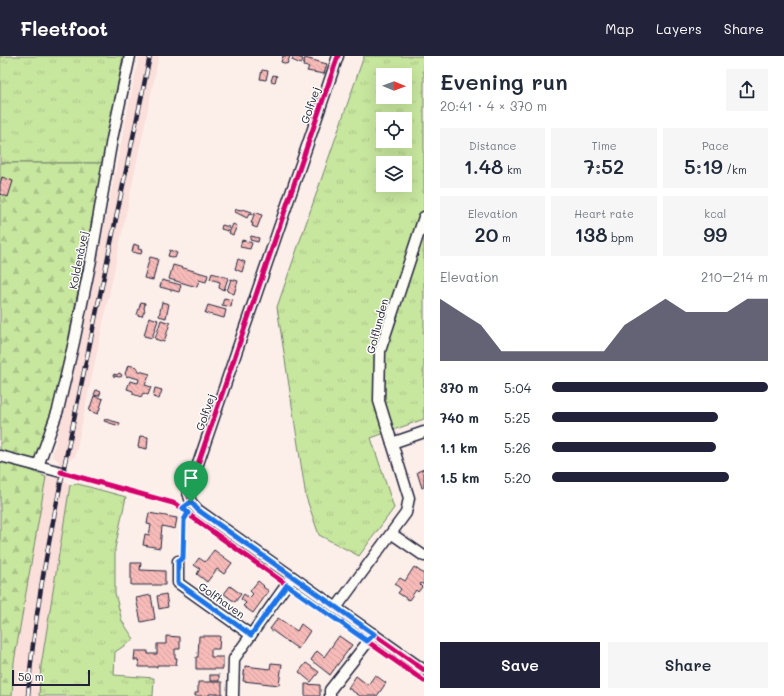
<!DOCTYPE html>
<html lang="en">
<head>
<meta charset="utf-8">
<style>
  body { margin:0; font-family:Mali,sans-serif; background:#f6f6f7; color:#1f2937; height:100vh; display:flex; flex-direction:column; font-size:15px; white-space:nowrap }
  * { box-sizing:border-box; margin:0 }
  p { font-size:13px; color:#747a83 }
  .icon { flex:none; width:22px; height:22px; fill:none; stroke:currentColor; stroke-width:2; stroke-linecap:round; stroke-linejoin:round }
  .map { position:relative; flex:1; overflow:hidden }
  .side { display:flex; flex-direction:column; background:#fff; width:360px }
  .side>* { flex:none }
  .needle { width:26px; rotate:91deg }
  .fabs { position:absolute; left:376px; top:12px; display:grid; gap:8px }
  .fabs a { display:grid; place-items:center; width:36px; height:36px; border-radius:0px; background:#fff; box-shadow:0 4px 16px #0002; font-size:20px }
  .scale { position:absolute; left:12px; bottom:10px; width:78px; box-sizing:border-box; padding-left:4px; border:2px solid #22223b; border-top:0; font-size:11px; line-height:14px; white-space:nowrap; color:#22223b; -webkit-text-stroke:3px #fdfcf7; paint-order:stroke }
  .pin { position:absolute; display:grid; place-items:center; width:34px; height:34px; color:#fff; margin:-41px -17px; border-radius:50% 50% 50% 0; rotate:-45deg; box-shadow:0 0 4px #0007 }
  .pin .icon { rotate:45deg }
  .round { display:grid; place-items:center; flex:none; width:42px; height:42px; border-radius:0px; background:#f6f6f7 }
  .headline { display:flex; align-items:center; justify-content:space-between; height:68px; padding:0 16px }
  h1 { font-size:22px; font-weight:600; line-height:30px }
  .stats { display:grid; grid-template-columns:repeat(3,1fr); gap:6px; height:68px; padding:4px 16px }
  .stats div { display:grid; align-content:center; border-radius:0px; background:#f6f6f7; text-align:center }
  .stats b { font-size:20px; font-weight:600 }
  .stats small { font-size:11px; font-weight:400 }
  .stats p { font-size:11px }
  .chart { height:112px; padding:8px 16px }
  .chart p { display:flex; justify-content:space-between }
  .chart svg { width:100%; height:72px; margin-top:4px; fill:#22223b; opacity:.7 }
  .button { display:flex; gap:8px; margin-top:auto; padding:8px 16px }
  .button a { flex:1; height:46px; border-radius:0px; background:#22223b; color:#fff; font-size:16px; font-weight:600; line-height:46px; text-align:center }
  .button a+a { background:#f6f6f7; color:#1f2937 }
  ul { padding:0 16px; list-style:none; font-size:13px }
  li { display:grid; grid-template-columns:64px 48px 1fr; align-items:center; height:30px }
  li i { height:10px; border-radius:5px; background:#22223b }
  header { display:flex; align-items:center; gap:24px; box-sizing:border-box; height:56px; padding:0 20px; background:#22223b; color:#fff }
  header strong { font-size:19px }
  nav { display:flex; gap:22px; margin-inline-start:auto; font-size:14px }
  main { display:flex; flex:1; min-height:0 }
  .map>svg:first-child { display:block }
</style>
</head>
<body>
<header>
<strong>Fleetfoot</strong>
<nav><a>Map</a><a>Layers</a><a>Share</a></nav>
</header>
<main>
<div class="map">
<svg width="424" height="640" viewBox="0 0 424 640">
  <defs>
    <pattern id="grass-tufts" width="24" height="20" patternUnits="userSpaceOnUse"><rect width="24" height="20" fill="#c7e69e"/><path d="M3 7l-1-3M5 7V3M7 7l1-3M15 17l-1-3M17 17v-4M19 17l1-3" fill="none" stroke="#abc589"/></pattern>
    <pattern id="forest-firs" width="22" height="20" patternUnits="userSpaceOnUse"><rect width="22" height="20" fill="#c7e69e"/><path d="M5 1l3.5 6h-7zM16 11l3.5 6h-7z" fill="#abc589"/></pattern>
    <pattern id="building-back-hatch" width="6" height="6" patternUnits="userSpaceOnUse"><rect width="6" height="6" fill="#f7bbb8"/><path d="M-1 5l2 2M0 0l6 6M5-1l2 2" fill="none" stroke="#d3a09f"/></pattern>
  </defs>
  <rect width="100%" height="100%" fill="#fcefea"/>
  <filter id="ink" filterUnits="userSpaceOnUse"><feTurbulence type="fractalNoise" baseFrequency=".025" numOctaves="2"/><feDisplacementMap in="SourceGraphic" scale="8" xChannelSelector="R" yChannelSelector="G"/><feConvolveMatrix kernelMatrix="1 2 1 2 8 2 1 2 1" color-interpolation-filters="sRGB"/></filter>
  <g filter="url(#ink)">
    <!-- built -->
    <polygon fill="#fadfdb" points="139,0 159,0 75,401 66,405 64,424 70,429 41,610 39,640 12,640 14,606 46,421 55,422 59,405 52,400 78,299"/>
    <!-- grass -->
    <g fill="url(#grass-tufts)" stroke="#74846c" fill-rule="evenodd">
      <polygon points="0,0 123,0 103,107 0,107"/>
      <path d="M364,0H424V363L371,382L394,452L359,500L319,479L306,441L277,251ZM383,19H405V41H383ZM383,63H405V85H383ZM383,107H405V129H383Z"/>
      <polygon points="78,428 126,441 115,492 115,537 122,565 134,583 115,596 114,619 154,622 153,640 39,640 41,610 70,429"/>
    </g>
    <!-- forest -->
    <g fill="url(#forest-firs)" stroke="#74846c">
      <polygon points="0,107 103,107 68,285 53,353 38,400 32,405 0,396"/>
      <polygon points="0,405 28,413 46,421 14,606 12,640 0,640"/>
    </g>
    <!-- building -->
    <g fill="url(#building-back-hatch)" stroke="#22223b">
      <polygon points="283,0 290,0 287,8 281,6"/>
      <polygon points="295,0 303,3 301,8 292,4 293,1 295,1"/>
      <polygon points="305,2 327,8 324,18 307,15 309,11 303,10"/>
      <polygon points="262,14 268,15 266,24 260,23"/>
      <polygon points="273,19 277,20 275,26 271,25"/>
      <polygon points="2,121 13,125 8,141 0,138 0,128"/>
      <polygon points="236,153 242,154 243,153 252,156 252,159 249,158 247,162 235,156"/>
      <polygon points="255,156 262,159 257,172 252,170 253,167 251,167"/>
      <polygon points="233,168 237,170 233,179 229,177"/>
      <polygon points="222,169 229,171 228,175 221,173"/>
      <polygon points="251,180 259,182 258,186 250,184"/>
      <polygon points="242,184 252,187 250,193 240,191"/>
      <polygon points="134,188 139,190 138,193 142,194 141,198 132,196"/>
      <polygon points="170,194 177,197 175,202 168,200"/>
      <polygon points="150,201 158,203 153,224 144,222"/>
      <polygon points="238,203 245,206 242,216 235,213"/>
      <polygon points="173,209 208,219 206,226 199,224 197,231 169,223"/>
      <polygon points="212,217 228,222 224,234 219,232 220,226 210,223"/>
      <polygon points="231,223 238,225 234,238 227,235"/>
      <polygon points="162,224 181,229 179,236 160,231"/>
      <polygon points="224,242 232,244 231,251 222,249"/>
      <polygon points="141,246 145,247 144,253 145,254 142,260 137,259"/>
      <polygon points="162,246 169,248 166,262 159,260"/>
      <polygon points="208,249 226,254 224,262 205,257"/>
      <polygon points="149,261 158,264 152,282 144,280"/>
      <polygon points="161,264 170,267 164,286 155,283"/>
      <polygon points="128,309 137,311 139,315 150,318 145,329 151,331 148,339 143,337 141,341 133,338 133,335 127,333 130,325 138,327 139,323 128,320 127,321 125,318"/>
      <polygon points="119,317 121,318 122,320 120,321 113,320 114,318 117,319"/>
      <polygon points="155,332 162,334 159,343 153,341"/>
      <polygon points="96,334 101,336 99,340 94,339"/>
      <polygon points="94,340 103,343 98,358 89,355"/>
      <polygon points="105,363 120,367 119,370 104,365"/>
      <polygon points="140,380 148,381 147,393 138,391"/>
      <polygon points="424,413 424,431 422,432 417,416"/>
      <polygon points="149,457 177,462 175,473 162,470 160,492 143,489 145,478 149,479 151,469 147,468"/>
      <polygon points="214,494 232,507 224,518 217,513 207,526 197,518 200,513 194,509 199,502 205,506"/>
      <polygon points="131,507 141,507 140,514 165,515 165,529 131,529"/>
      <polygon points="414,511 424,518 424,529 421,527 420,529 422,531 418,536 416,534 409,544 398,537 401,533 395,528 400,522 405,525"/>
      <polygon points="258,525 264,530 263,531 269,535 253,557 243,550 246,547 241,543 244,538 249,542 253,538 250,535"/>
      <polygon points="230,530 241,538 235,546 224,538"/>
      <polygon points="166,538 168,551 159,553 157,540"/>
      <polygon points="151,539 155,563 141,566 136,542"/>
      <polygon points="278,562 297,575 301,568 310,575 298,593 270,573"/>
      <polygon points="166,580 180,581 180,593 175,593 175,602 177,602 176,609 157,609 157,611 139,611 139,606 138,605 138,604 134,604 135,595 148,595 148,598 157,598 157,588 166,588"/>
      <polygon points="199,580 220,580 219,593 211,593 211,601 223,601 223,613 196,613 196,601 198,601"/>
      <polygon points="339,580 352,589 330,619 311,604 317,595 324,601"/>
      <polygon points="271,607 282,608 279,629 243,625 245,610 270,613"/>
      <polygon points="306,607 319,616 311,626 299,616"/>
      <rect x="210" y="619" width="9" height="6"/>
      <polygon points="375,619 386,627 377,640 360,640 348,632 356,620 368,629"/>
      <polygon points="198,626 222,626 222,638 209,638 209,640 195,640 195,637 198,637"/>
      <polygon points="305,628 320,629 320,640 305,640"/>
    </g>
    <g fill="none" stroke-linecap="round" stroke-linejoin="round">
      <defs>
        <g id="minor">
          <polyline points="338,0 188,437 191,446 198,454 424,614"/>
          <polyline points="392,387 424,376"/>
          <polyline points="0,400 61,416"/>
          <polyline points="38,410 58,354 74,286 91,204 112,83 130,0"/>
          <polyline points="392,478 424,500"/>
          <polyline points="178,505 178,527 251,579"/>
          <polyline points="336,552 406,457 409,442 379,345 380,295 424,161"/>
          <polyline points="233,640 234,603 292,521"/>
          <polyline points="330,640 330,634 374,578"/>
        </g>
      </defs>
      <!-- minor casing -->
      <use href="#minor" stroke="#22223b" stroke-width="13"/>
      <!-- path -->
      <polyline stroke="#22223b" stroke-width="2" stroke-dasharray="1 3" stroke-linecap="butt" points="183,496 184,464 188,458"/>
      <!-- minor -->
      <use href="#minor" stroke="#fdfcf7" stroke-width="10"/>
      <defs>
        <path id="rail" d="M28,640C35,542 57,445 77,349C101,233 126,116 150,0"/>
      </defs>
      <!-- rail casing -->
      <use href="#rail" stroke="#22223b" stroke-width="4.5"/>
      <!-- rail -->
      <use href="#rail" stroke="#fdfcf7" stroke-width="3" stroke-dasharray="9" stroke-linecap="butt"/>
      <defs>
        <g id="cycleway">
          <polyline points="338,0 188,437 191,446 198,454 424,614"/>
          <polyline points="61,416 173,447 183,452 192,461 287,529 424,625"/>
        </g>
      </defs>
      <!-- cycleway casing -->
      <use href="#cycleway" stroke="#fdfcf7" stroke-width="8"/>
      <!-- cycleway -->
      <use href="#cycleway" stroke="#d6006c" stroke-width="5"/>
    </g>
  </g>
  <g fill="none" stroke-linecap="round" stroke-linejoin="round" filter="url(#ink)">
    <defs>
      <polygon id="route" points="191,446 198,454 374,578 367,585 287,529 251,579 178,527 178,505 183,502 184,464 188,457 183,452"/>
    </defs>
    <!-- route casing -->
    <use href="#route" stroke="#fff" stroke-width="8"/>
    <!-- route -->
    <use href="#route" stroke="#1a73e8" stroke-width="5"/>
  </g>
  <g text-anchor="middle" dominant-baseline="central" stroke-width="3" stroke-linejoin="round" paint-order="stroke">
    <!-- street labels -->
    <g font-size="11" fill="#22223b" stroke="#fdfcf7">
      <text transform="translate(310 49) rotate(-71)">Golfvej</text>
      <text transform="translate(78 204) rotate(-79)">Koldenåvej</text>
      <text transform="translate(377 270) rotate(-75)">Golflunden</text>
      <text transform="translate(205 356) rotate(-71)">Golfvej</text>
      <text transform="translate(222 544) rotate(35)">Golfhaven</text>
    </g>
  </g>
</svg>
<div class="fabs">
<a><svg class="needle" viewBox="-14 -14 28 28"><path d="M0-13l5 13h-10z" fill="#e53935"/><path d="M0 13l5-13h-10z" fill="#747a83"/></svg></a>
<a><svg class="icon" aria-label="locate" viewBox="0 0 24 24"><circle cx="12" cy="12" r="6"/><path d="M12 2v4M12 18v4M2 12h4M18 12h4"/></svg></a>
<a><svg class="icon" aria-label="layers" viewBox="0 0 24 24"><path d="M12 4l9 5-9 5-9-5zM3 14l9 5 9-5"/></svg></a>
</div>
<div class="scale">50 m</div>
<div class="pin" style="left:191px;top:446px;background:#1e9e55"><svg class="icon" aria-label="arrive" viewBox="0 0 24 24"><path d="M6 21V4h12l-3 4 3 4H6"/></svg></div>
</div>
<section class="side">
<div class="headline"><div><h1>Evening run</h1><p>20:41 · 4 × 370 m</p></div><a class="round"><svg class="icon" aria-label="share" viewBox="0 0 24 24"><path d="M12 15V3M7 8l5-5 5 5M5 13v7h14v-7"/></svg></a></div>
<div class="stats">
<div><p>Distance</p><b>1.48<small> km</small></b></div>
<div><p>Time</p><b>7:52</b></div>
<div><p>Pace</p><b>5:19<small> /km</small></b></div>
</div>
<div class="stats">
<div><p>Elevation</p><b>20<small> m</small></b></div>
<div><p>Heart rate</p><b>138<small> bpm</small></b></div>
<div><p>kcal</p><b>99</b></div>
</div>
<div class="chart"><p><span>Elevation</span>210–214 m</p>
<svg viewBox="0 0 160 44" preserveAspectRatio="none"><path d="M0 44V6L10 14L20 22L30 38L40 38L50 38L60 38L70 38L80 38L90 22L100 14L110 6L120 14L130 14L140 14L150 6L160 6V44z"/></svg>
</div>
<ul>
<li><b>370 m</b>5:04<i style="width:100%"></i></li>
<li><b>740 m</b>5:25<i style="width:77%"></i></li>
<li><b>1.1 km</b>5:26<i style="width:76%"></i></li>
<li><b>1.5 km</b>5:20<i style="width:82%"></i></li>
</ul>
<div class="button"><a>Save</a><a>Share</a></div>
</section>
</main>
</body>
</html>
